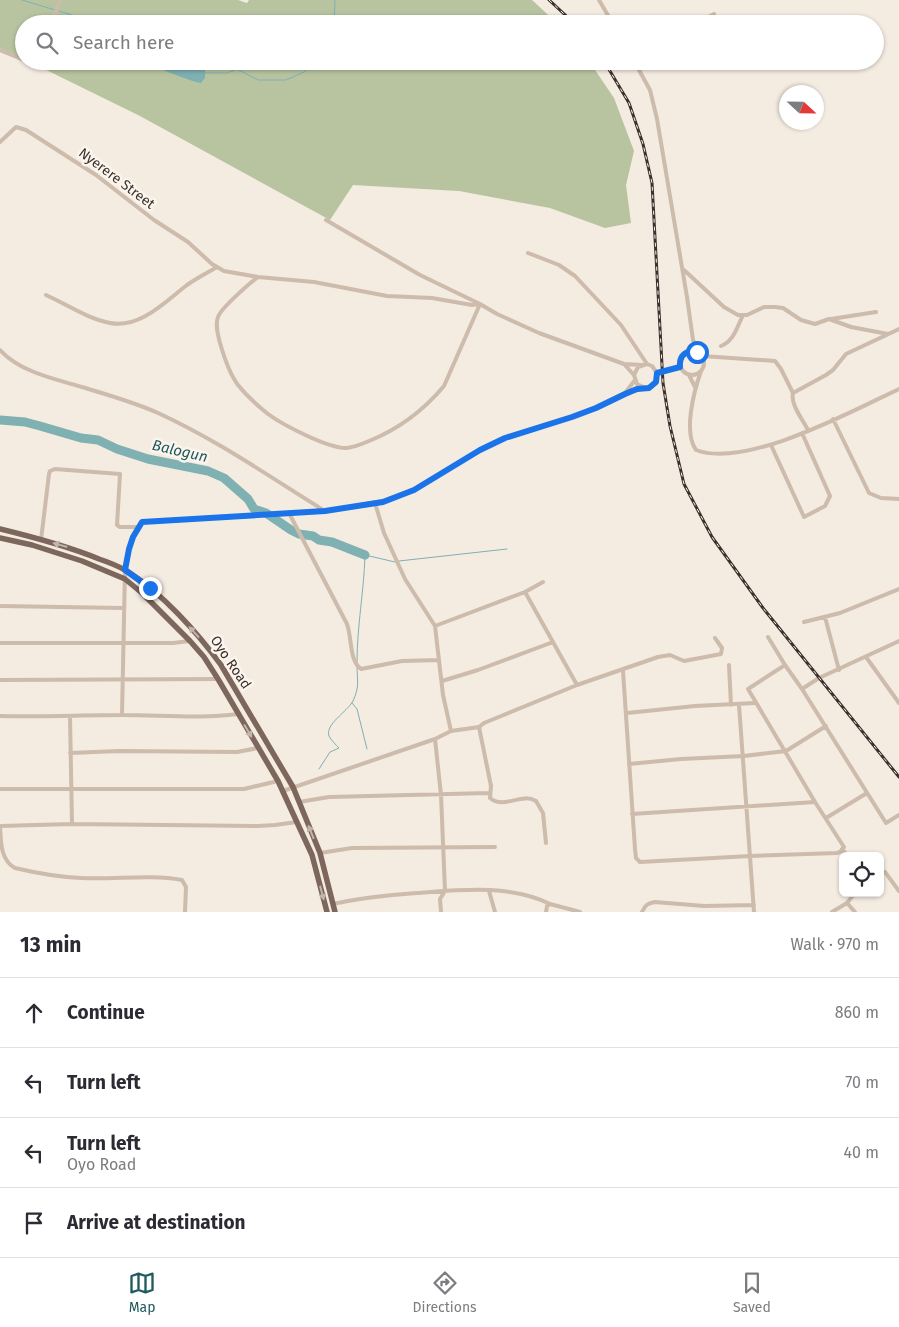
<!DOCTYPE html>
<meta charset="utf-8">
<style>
:root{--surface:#fff;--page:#f2f2f3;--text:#2b2b33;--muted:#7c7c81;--line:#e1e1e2;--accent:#1f5a5e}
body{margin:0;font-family:"Fira Sans",sans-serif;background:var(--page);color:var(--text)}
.controls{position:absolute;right:15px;bottom:15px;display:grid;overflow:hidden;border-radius:8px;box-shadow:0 1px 4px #0004}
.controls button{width:45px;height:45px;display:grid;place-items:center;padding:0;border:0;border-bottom:1px solid var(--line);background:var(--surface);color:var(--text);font:25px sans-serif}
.compass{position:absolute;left:779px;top:85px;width:45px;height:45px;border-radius:50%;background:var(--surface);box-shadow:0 1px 4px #0004;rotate:112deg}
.stop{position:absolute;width:15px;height:15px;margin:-11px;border:4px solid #1a73e8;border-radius:50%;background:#fff}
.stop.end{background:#1a73e8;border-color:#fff;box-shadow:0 1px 5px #0008}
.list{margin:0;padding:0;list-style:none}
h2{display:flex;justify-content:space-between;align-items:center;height:65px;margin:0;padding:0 20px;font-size:21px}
h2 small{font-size:16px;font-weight:400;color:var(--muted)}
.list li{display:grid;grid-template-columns:32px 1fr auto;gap:15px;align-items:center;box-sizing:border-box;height:70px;padding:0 20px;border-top:1px solid var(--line)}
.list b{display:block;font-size:19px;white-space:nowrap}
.list p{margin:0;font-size:16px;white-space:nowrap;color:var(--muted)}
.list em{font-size:16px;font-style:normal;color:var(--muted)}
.icon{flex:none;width:28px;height:28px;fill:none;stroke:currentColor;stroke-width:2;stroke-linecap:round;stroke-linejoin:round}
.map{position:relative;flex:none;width:899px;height:912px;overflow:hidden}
.search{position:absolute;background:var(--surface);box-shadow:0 1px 4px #0004;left:15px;right:15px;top:15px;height:55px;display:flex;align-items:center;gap:12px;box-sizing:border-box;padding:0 18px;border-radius:28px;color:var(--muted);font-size:19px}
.sheet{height:345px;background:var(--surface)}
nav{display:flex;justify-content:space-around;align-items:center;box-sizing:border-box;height:70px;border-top:1px solid var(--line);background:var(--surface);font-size:14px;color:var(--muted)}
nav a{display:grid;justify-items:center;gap:2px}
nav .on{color:var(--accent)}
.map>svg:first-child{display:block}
.green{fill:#b8c4a0}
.water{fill:#7fb0b2}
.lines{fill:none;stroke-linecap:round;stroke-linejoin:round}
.stream{stroke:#7fb0b2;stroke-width:1}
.river{stroke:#7fb0b2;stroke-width:9}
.street{stroke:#cdbbac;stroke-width:4}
.primary{stroke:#7d675c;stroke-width:5.5}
.rail-casing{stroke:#3b302b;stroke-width:3}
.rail{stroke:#fbf5ee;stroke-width:1;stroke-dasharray:4;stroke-linecap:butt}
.oneway{fill:#c2b5ac}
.route{stroke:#1a73e8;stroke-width:6}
.labels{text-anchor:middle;stroke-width:5;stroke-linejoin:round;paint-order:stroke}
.street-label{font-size:14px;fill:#3b302b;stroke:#fbf5ee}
.water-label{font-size:15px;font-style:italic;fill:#1f5a5e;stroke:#fbf5ee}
</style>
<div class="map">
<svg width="899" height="912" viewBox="0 0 899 912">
<rect width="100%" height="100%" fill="#f4ebe1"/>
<!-- green -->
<path class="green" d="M0,0h238l9,3 2,-3h283l26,24h-534v35l-24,-11z
M28,61h561l25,37 20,53 -8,34 5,38 -26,5 -55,-20 -91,-17 -106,-6 -23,35 -190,-104z"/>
<!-- water -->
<path class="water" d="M152,61h23l30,9v8l-4,5c-4,0 -44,-14 -47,-18 -1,-1 -2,-2 -2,-4z"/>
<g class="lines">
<!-- stream -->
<path class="stream" d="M22,0l33,10
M59,11l22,7 12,6
M334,24l1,-24
M205,73h22l10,-4 21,11h28l18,-8 10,-11
M399,561l108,-12
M357,662c0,-36 7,-71 8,-107l30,7
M352,703l5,6 10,40
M319,769l11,-17 9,-4c-3,-3 -8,-8 -10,-12 -4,-12 18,-24 24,-35 7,-15 4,-21 4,-35"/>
<!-- river -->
<path class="river" d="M0,420l25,2 15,4 41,12 17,2 19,9 31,10 60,12 16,7 24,21 6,10 12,4 25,17 8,4 14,2 6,4 13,2 33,13"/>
<!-- street -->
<path class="street" d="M599,0l14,24
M52,24l8,-24
M639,24l5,-2 3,2
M683,24h4
M696,24l18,-10
M0,50l24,10
M30,61h3
M634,61l16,29 7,29 30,178 6,43 7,14
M0,142l16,-15 10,3 70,45 58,45 34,22 24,22 12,7 34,6 56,5 73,14 45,2 40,7 8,-1 17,10 42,19 85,31 18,1
M528,253l31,12 16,11 46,49 26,39 5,2 5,7c1,9 -3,14 -12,15l-8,-4 -3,-9 4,-8 9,-3
M684,270l40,37 14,8h9l17,-8h11l8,1 18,12 14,4 14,-5 22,8 37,7
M258,277c-8,6 -37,31 -40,40 -3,8 0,18 2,26 4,14 9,30 18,42 8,10 20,21 30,29 15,11 61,35 79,34 8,-1 15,-4 22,-7 30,-12 54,-30 75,-55l36,-82 -60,-29 -94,-55
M46,295c20,9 42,24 64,28 30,6 56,-22 77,-38 10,-7 20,-12 30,-18
M831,319l45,-7
M721,346c13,-5 16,-19 22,-31
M0,350c20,22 55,29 82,37 26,8 52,15 76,26 59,27 112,64 167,98
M680 363a12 12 0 1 1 24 0a12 12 0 1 1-24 0Z
M702,356l73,5 6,8 12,24
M624,364l10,11
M701,371c-7,20 -18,61 -5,79 50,19 156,-39 203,-61
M657,373l23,-6
M689,375l6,12
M625,393l10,-13
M833,419l36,74 12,5 18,1
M808,430c-5,-10 -18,-26 -15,-37l33,-18 7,-5 13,-16 53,-25
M771,445l33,72 2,-1 19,-10 5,-10 -28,-63
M375,503l9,30 21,46 30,47 8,69 8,36
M289,513l58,111c5,13 2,37 14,45l41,-8 37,-1
M41,540l8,-66 1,-3 5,-2 65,5 -3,51 3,2h19
M525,592l52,93
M0,606l123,2
M825,617l14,53
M804,622l36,-9 59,-24
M435,626l90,-34 18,-10
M768,637l17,28 17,24 84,134 13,-8
M0,643h173l17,-2
M866,657l33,46
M729,665l2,40
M623,671l12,178 1,9 4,4 110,-6 87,-3 3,-1 4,-5 -2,-3 -27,-42 -67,-113 37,-24
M0,680l218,-1
M442,681l36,-11 75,-28
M802,689l17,-11 80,-37
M739,705l15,207
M627,713l68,-7 60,-3
M122,715l3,-145 4,-21 4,-12 9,-15 183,-11 58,-10 31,-11 66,-40 25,-12 67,-21 24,-9 29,-15 20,-5
M0,716c41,1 82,-1 123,-1 38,0 77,4 115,-1
M70,717l2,107
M479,727l12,59 -1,12c14,12 31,-6 46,3l7,12 3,30
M435,739l6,56 4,96 -5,8 1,13
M70,753l49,-2 118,1 21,-4
M629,764l52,-5 63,-3 42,-5 40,-25
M0,789h244l34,-8
M283,791l152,-52 16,-8 28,-4 5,-4 93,-38 81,-28 12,-2 14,6 37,-7 1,-6 -7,-10
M299,802l30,-5 160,-4
M632,814l183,-12
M826,818l41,-25
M0,826l72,-2 186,2 17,-1 22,-3
M0,826c1,15 0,34 15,42 21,5 44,9 66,10 33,2 68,-4 101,2l4,7 -1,25
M842,849l6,7
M320,853l32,-5 143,-1
M880,871l5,1 14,19
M489,891l6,21
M847,903l8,9
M333,904c27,-6 56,-9 84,-11 42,-3 93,-9 133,11
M546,912l1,-6 3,-2 30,8
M642,912c3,-7 6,-9 13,-10l49,4 50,-1
M832,912l15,-9 8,-10"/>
<!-- primary -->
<path class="primary" d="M0,529c33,8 67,17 99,30 9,3 19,7 28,12 35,22 70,61 94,94l72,122 27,66 15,59
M0,538l32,7 50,16 43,18 17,14 48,48 14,16 14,22 60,102 34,74 15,57"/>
<defs>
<path id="rail" d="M549,0l26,24
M604,61l25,42 14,41 9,39 11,200 7,43 14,58 28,53 51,71 136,169"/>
</defs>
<!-- rail casing -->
<use href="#rail" class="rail-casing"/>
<!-- rail -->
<use href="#rail" class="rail"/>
</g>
<!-- one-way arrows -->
<defs><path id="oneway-solid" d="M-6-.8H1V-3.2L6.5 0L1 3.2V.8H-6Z" transform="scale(1.25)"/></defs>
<g class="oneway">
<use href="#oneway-solid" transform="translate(60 545) rotate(-164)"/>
<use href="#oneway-solid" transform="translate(194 632) rotate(-132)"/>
<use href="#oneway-solid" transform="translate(248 731) rotate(59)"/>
<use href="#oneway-solid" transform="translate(311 832) rotate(-112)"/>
<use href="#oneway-solid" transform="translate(322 893) rotate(75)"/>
</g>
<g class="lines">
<!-- route -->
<path class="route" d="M150,588l-25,-18 4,-21 4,-12 9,-15 183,-11 58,-9 31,-12 66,-40 25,-12 67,-21 24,-9 29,-14 12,-5 12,-1 7,-6 1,-9 23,-6c-1,-11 6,-18 17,-15"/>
</g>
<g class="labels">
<!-- street labels -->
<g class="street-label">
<text transform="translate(117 178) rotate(37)" y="5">Nyerere Street</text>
<text transform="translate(231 662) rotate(56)" y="5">Oyo Road</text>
</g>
<!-- water labels -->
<g class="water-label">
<text transform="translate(180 451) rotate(13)" y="5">Balogun</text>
</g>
</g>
</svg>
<div class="controls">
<button><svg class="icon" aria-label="locate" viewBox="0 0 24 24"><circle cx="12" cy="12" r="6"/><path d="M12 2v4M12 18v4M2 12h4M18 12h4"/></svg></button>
</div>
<svg class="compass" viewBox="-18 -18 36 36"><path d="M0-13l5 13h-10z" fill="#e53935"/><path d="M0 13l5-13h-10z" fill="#7c7c81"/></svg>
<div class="stop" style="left:697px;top:352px"></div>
<div class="stop end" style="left:150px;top:588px"></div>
<div class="search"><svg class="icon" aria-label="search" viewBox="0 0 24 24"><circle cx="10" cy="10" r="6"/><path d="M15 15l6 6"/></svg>Search here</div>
</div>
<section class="sheet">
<h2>13 min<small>Walk · 970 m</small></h2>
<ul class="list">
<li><svg class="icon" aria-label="ahead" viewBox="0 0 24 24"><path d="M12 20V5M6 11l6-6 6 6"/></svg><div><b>Continue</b></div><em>860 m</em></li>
<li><svg class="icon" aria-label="left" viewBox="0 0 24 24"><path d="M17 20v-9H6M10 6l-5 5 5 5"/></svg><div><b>Turn left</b></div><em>70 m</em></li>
<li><svg class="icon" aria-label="left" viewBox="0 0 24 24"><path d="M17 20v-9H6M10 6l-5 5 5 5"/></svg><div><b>Turn left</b><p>Oyo Road</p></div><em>40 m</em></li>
<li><svg class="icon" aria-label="arrive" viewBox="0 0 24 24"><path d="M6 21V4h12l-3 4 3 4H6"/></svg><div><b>Arrive at destination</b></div></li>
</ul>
</section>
<nav>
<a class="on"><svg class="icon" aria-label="map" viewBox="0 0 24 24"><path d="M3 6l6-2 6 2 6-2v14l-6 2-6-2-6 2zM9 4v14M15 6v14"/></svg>Map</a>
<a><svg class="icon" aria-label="directions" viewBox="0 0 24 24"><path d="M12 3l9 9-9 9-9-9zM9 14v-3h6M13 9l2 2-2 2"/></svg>Directions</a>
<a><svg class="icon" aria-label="saved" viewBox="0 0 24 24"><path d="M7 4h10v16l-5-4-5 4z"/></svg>Saved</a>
</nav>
